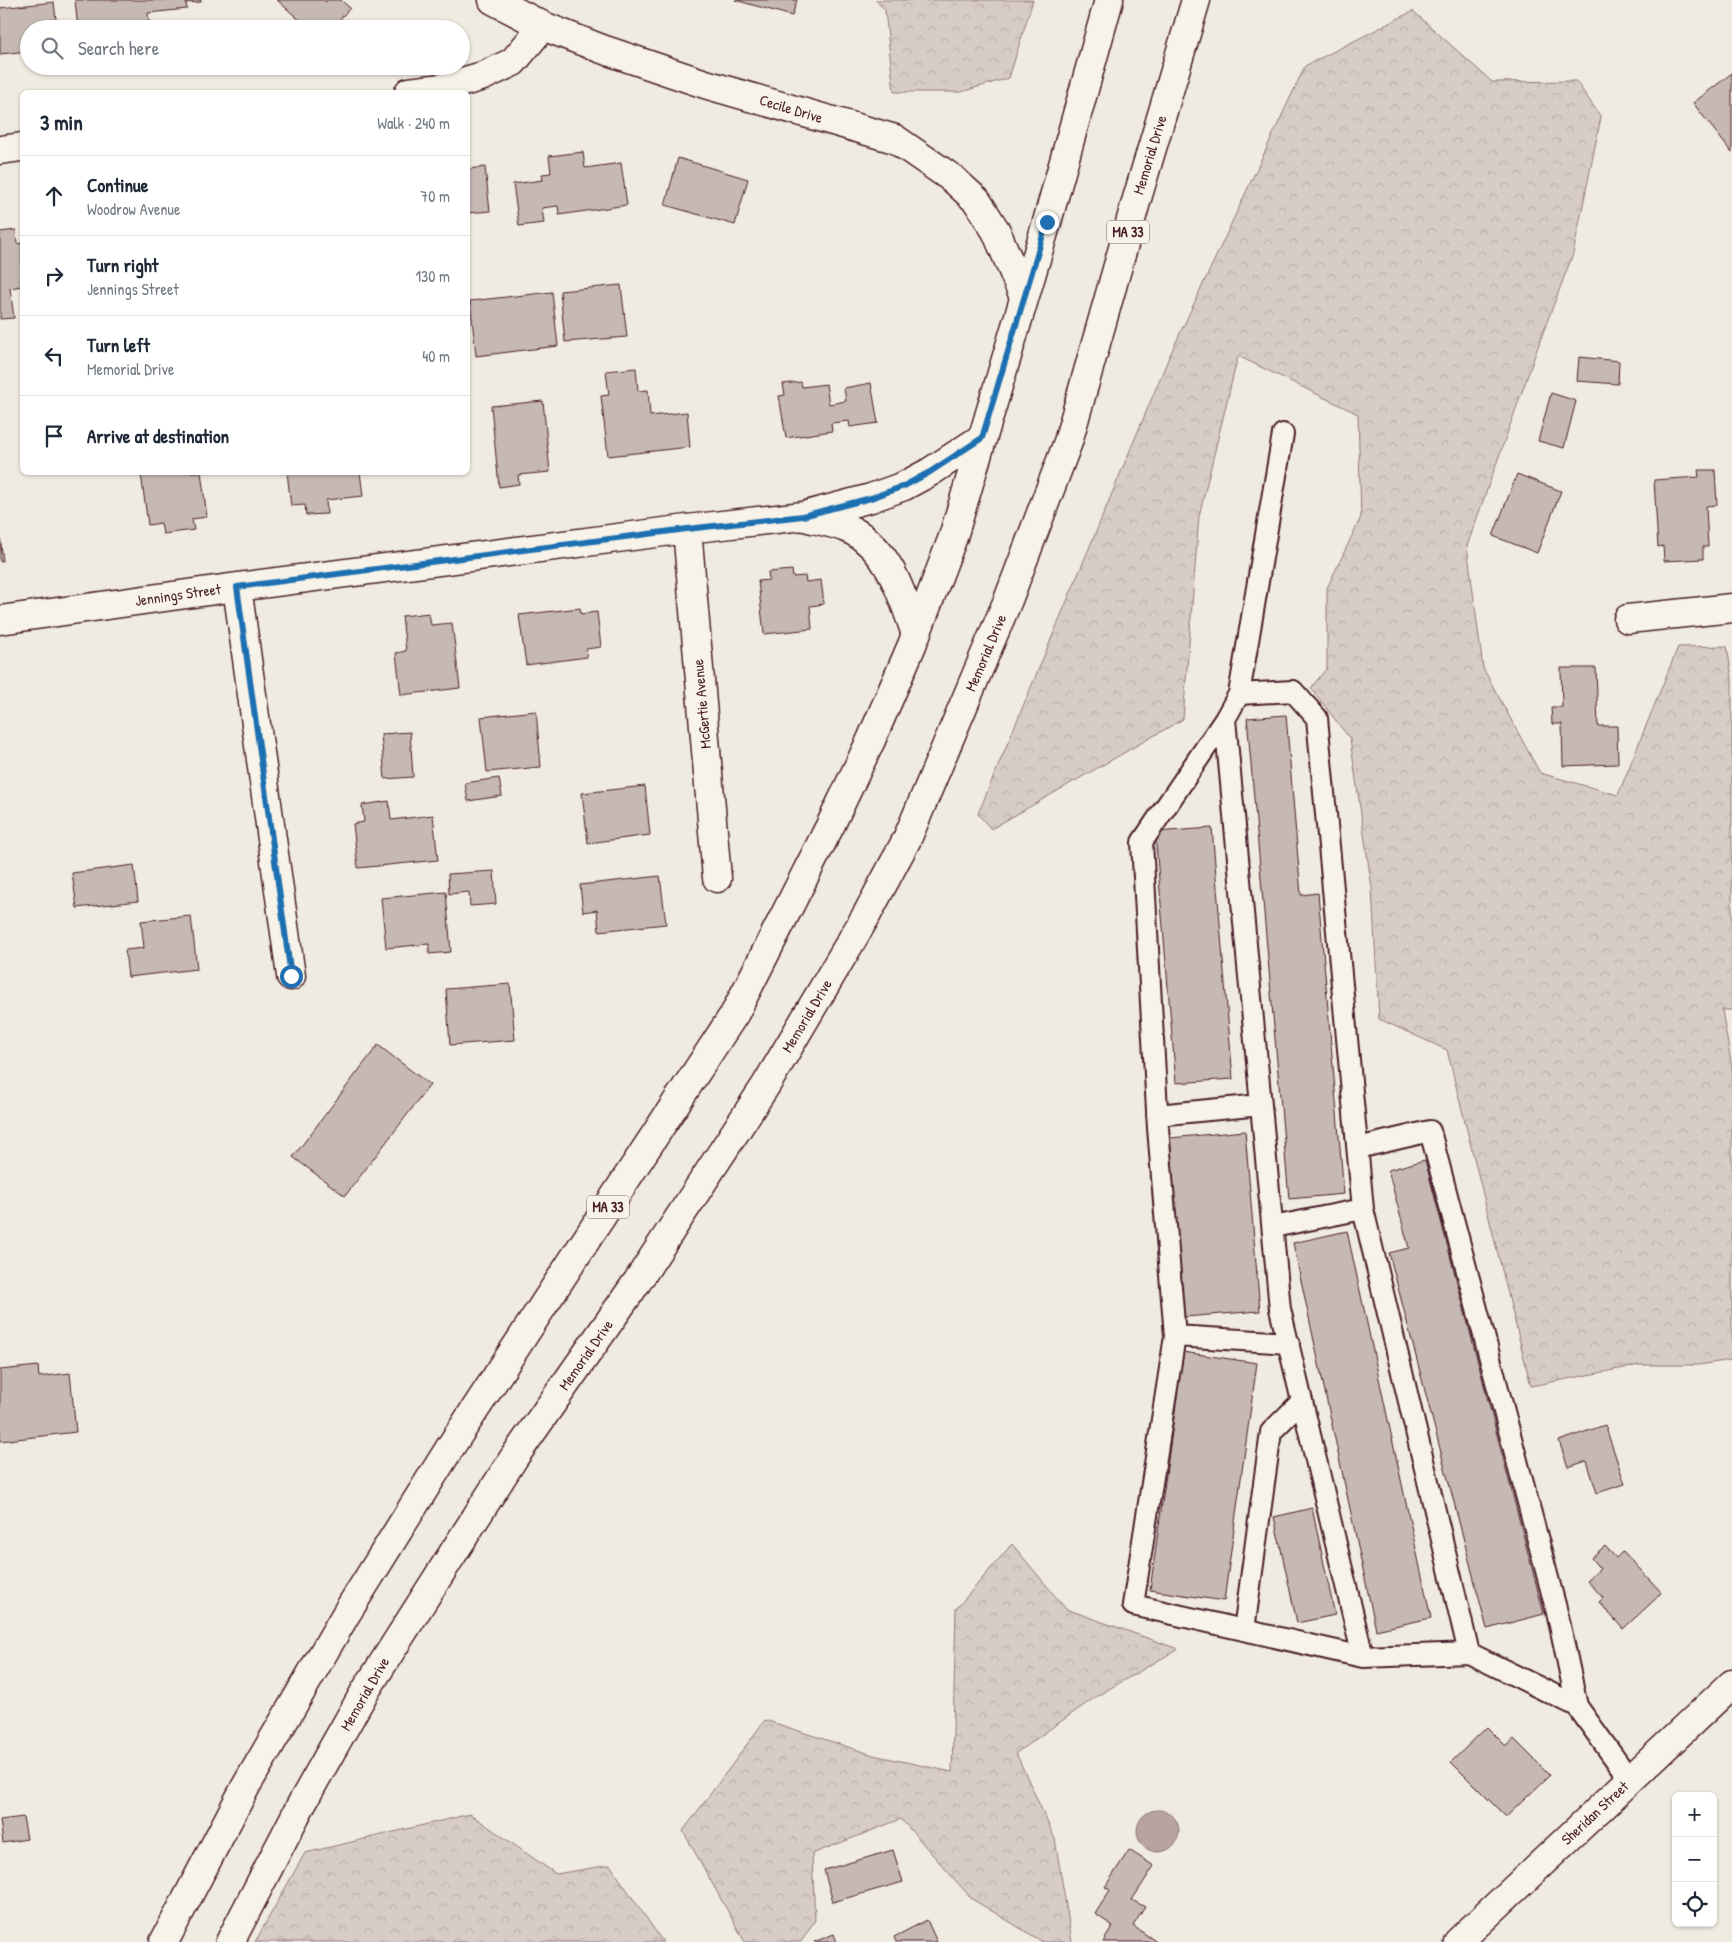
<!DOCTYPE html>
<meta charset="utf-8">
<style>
:root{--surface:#fff;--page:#f2f2f3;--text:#1f2937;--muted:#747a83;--line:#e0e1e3}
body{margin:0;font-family:"Patrick Hand",sans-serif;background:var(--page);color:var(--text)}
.controls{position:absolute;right:15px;bottom:15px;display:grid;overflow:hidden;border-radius:8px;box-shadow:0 1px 4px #0004}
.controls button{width:45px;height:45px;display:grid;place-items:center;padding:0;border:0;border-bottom:1px solid var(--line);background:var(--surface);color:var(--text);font:25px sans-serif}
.stop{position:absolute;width:15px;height:15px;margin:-11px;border:4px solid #1f6fb2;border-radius:50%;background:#fff}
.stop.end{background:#1f6fb2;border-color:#fff;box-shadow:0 1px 5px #0008}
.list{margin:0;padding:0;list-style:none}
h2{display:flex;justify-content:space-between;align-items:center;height:65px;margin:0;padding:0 20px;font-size:21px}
h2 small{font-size:16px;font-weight:400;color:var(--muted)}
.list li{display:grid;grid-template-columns:32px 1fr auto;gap:15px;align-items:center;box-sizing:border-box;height:80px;padding:0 20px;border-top:1px solid var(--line)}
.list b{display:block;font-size:19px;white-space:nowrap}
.list p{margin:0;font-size:16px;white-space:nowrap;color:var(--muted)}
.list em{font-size:16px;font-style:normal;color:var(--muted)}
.icon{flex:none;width:28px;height:28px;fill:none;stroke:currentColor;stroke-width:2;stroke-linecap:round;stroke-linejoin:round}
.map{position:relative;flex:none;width:1732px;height:1942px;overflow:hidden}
.search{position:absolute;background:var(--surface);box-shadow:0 1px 4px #0004;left:20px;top:20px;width:450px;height:55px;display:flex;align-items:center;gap:12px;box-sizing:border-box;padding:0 18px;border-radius:28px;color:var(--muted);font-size:19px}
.panel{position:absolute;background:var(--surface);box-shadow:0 1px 4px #0004;left:20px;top:90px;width:450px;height:385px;border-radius:8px}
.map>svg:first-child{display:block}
.forest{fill:url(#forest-crowns);stroke:#917678}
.water{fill:#b7a4a2;stroke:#8b6f72}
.building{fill:#c6b8b3;stroke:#4a1f2b}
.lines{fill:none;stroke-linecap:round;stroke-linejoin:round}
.lane-casing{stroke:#4a1f2b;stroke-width:24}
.street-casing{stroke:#4a1f2b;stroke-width:31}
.secondary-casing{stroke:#4a1f2b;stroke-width:31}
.primary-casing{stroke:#4a1f2b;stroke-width:31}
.lane{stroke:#f7f3e8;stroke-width:20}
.street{stroke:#f7f3e8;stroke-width:28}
.secondary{stroke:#f7f3e8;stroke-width:28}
.primary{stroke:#f7f3e8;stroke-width:28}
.route{stroke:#1f6fb2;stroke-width:6}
.labels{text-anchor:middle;stroke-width:4;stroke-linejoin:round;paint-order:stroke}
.shield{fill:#f7f3e8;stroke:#7e5f64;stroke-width:1}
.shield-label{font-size:14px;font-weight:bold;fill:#4a1f2b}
.street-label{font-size:15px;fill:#4a1f2b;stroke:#f7f3e8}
</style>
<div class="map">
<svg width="1732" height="1942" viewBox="0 0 1732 1942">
<defs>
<pattern id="forest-crowns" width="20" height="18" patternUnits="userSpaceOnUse" patternTransform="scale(1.25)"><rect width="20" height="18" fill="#d8cdc6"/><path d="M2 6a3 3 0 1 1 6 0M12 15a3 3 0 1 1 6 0" fill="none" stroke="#bbb0aa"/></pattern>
</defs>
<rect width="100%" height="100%" fill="#f0ebe0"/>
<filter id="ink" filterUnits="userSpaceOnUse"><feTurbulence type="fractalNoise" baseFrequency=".02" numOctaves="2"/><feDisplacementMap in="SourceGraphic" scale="10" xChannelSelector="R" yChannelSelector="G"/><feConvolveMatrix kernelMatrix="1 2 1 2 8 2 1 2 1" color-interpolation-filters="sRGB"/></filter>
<g filter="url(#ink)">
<!-- forest -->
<path class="forest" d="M875,0h158l-24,78 -48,14h-67l-9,-82z
M1413,11l79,71 84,-1 25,36 -28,137 -28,73 -78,219 16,122 57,105 78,22 60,-148 49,-1 5,32v332h-10l10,58v292l-34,5h-58l-109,21 -84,-336 -68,-31 -7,-131 -22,-149 -39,-51 16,-20v-80l34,-71 -3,-103 -120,-58 -39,160 -16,203 -192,110 -13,-15 191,-457 136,-291z
M1012,1544l54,65 112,40 -81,47 -81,57 39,86 17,103h-29l-71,-43 -71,-80 -89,35 3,66 -14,22h-56l-62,-111 82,-111 108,35 79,17 4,-163z
M470,1814l86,60 54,-9 53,77h-408l50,-89z"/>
<!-- water -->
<path class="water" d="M1137 1831a21 21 0 1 1 42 0a21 21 0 1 1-42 0Z"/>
<!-- building -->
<path class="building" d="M75,0h126v2l-15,1 1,6 -39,4 2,16h-35l-1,-3 -36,3z
M277,0h47l2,2 1,-2h14l9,8 -19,21h-31l4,-5z
M735,0h62l-5,16z
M54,2l3,27h-28v22l-29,3v-46z
M1732,73v80l-39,-50z
M583,152l2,16 36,-5 6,42 -68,10 -1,-9 -16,2 2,15 -25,3 -6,-42 30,-4 -1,-6 9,-1 -2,-17z
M678,158l70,21 -13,46 -70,-20z
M485,167l5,44 -22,2v-44z
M16,230l1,14 5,-1v43l-12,2 4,30 -14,1v-87z
M621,285l6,52 -62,5 -5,-51z
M552,292l6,54 -82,10 -6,-55z
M1579,357l40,4 -1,23 -41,-3z
M636,368l2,23 10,-1 2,26 37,-4 3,35 -82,9 -7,-60 8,-1 -3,-24z
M801,382l1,5 24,-3 3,20 17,-3 -2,-13 27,-5 7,40 -28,4 -1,-6 -18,2 1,8 -46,7 -7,-42 6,-1 -2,-11z
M1551,393l25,8 -12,47 -26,-7z
M543,401l7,71 -32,3 1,9 -20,3 -8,-81z
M1698,470h17l2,35 -11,1 2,41h-5v12l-39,2 -1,-15 -5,1 -4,-67 45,-3z
M150,472h51l6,45 -15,2 2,11 -31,4 -2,-11 -13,2 -7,-51z
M287,472h73l3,24 -37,4 1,14 -21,1 -1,-10 -14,1z
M1517,474l44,17 -24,62 -44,-17z
M0,535l3,26 -3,1z
M792,570l1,7 12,-1 1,6 15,-2 3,24 -14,2 2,23 -48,5 -6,-53 11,-1 -1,-8z
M580,608l1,6 16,-2 4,35 -15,2 1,8 -61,8 -7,-50z
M429,613l2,12 21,-2 8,65 -59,7 -5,-42 10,-2 -4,-35z
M1561,668h35l2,58h19l1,38 -55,2 -1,-42h-10l-1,-17h11z
M536,711l5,56 -54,5 -6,-55z
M1286,715l15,180 17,-2 26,301 -55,5 -42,-481z
M410,732l3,45 -28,2 -4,-45z
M499,778l3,18 -34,5 -3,-18z
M645,786l5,49 -62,8 -6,-50z
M389,801l2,19 42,-5 5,45 -80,8 -5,-44 11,-2 -2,-17z
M1212,828l21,251 -57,4 -21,-251z
M134,865l4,36 -61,7 -5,-35z
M494,871l2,33 -26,2 -1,-14 -20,2 -1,-20z
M660,876l6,48 -67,7 -2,-21 -14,2 -3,-27z
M446,892l5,60 -22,2v-10l-43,4 -5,-50z
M191,916l6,53 -69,8 -3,-27 19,-2 -3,-27z
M510,984l5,56 -65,5 -4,-56z
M378,1045l52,40 -85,111 -52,-39z
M1245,1131l15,180 -76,6 -14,-179z
M1425,1160l119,454 -57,15 -98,-376 20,-5 -21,-78z
M1347,1231l84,387 -55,12 -83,-387z
M1183,1352l74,11 -33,238 -74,-11z
M38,1366l1,11 31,-4 6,59 -76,9v-71z
M1605,1425l20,59 -28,9 -10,-32 -19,6 -9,-26z
M1312,1508l23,107 -38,8 -23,-106z
M1605,1546l11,12 7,-7 39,42 -39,36 -24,-27 4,-4 -16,-18 13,-11 -9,-11z
M1487,1727l19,19 8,-7 36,36 -44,42 -55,-55z
M23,1817l4,22 -24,4 -3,-23z
M893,1850l10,32 -70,20 -9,-32z
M1129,1850l25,16 -22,34 13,7 -12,19 24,16h-54l10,-16 -18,-12 15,-24 -5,-3z
M927,1920l10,22h-41l-2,-5z
M834,1934l3,8h-23z"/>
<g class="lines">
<defs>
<path id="lane" d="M1239,694l44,-260
M1225,719l-83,123 16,286 17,208 -42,269 230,52
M1157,1115l104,-10
M1358,1148l72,-17 128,485 19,90
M1273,1227l90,-18
M1175,1336l114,7
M1244,1630l27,-198 31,-31
M1469,1653l-106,-444 -46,-491 -24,-27 -54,3 -14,25 55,590 83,348 106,-4 108,53 53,74"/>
<path id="street" d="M493,0l50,26 59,23 103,35 190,55 58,40 24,22 19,30 28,66
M409,92l33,-4 41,-12 30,-14 30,-36
M0,150l22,-3
M804,517c16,4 34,6 49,14 38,21 49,65 63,103
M687,529l30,349
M237,587l54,389
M1628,619l104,-11
M0,620l237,-33 450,-58 116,-13 68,-18 33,-12 26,-14 52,-34"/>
<path id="secondary" d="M1458,1942l274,-258"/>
<path id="primary" d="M164,1942l82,-156 100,-172 105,-168 284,-433 96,-189 40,-84 41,-95 41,-108 94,-315 62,-222
M230,1942l72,-139 62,-110 151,-237 122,-174 129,-197 100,-169 41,-77 101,-239 60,-158 68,-240 60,-202"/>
</defs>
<!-- lane casing -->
<use href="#lane" class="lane-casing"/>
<!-- street casing -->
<use href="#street" class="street-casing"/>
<!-- secondary casing -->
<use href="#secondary" class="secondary-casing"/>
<!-- primary casing -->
<use href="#primary" class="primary-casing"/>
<!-- lane -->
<use href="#lane" class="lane"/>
<!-- street -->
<use href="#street" class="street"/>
<!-- secondary -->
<use href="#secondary" class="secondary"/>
<!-- primary -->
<use href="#primary" class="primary"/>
</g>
</g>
<g class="lines" filter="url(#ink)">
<!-- route -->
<path class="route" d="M291,976l-54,-389 450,-58 116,-13 68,-18 33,-12 26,-14 52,-34 65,-216"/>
</g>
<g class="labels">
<!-- shield labels -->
<g class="shield">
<rect x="1107" y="220.5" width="42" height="23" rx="4"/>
<rect x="587" y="1195.5" width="42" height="23" rx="4"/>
</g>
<g class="shield-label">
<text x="1128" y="237">MA 33</text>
<text x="608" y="1212">MA 33</text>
</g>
<!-- street labels -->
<g class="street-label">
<text transform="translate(791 109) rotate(17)" y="5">Cecile Drive</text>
<text transform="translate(1150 155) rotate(-73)" y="5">Memorial Drive</text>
<text transform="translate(178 595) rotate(-8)" y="5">Jennings Street</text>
<text transform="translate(986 653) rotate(-67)" y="5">Memorial Drive</text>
<text transform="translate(702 704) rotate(-95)" y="5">McGertie Avenue</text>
<text transform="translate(807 1016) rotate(-59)" y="5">Memorial Drive</text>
<text transform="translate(586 1355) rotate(-55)" y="5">Memorial Drive</text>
<text transform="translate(365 1694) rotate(-60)" y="5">Memorial Drive</text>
<text transform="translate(1595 1813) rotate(-43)" y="5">Sheridan Street</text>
</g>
</g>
</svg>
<div class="controls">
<button>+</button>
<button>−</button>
<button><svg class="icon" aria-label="locate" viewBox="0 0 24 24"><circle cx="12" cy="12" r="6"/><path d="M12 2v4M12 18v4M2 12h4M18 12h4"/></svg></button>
</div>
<div class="stop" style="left:291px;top:976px"></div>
<div class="stop end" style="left:1047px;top:222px"></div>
<div class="search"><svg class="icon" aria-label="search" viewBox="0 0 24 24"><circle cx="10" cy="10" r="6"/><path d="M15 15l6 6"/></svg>Search here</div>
<section class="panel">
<h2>3 min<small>Walk · 240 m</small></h2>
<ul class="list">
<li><svg class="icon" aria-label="ahead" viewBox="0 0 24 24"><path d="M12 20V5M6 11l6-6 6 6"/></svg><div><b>Continue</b><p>Woodrow Avenue</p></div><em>70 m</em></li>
<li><svg class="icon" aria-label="right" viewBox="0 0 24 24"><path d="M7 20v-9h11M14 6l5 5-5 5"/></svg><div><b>Turn right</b><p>Jennings Street</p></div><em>130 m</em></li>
<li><svg class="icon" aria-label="left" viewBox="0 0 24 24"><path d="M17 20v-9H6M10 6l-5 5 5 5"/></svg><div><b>Turn left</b><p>Memorial Drive</p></div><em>40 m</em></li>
<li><svg class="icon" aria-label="arrive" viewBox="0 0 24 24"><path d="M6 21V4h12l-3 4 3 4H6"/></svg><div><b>Arrive at destination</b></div></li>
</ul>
</section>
</div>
